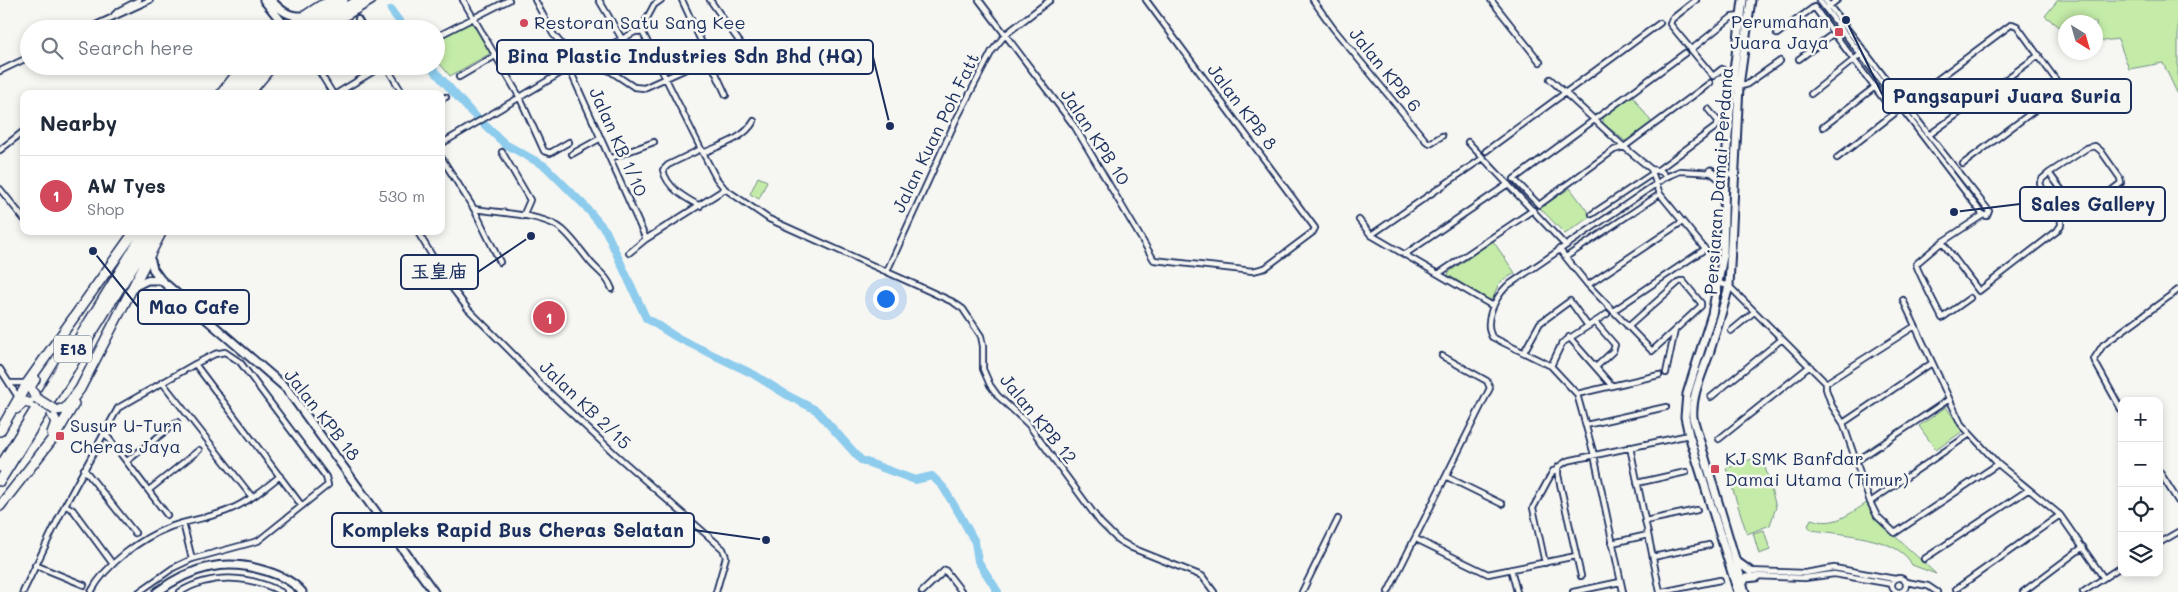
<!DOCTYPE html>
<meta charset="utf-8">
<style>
:root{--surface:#fff;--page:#f6f6f7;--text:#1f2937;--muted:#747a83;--line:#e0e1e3;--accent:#d1495b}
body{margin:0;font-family:Mali,"LXGW WenKai TC",sans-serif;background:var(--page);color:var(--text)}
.controls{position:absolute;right:15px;bottom:15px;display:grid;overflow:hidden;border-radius:10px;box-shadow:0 2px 8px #0003}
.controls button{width:45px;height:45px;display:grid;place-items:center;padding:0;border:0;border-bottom:1px solid var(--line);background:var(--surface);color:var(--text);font:25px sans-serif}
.compass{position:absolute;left:2058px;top:15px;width:45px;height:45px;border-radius:50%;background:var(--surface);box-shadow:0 2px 8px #0003;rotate:143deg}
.you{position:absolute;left:885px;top:298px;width:18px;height:18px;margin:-12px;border:4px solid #fff;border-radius:50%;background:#1a73e8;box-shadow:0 0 0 8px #1a73e833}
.badge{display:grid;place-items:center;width:32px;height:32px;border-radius:50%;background:var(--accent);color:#fff;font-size:16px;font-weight:700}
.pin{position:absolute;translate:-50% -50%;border:2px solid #fff;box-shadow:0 1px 5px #0006}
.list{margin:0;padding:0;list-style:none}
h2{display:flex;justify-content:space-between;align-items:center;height:65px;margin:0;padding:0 20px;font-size:21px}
h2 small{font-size:16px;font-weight:400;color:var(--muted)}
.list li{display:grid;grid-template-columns:32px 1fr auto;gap:15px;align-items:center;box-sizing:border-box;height:80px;padding:0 20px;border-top:1px solid var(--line)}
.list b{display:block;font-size:19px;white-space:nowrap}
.list p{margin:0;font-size:16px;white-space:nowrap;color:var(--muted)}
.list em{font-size:16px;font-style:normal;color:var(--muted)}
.icon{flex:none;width:28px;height:28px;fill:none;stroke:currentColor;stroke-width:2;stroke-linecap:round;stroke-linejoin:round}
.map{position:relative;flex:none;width:2178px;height:592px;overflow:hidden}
.search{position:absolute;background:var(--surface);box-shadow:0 2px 8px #0003;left:20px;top:20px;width:425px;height:55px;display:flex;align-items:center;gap:12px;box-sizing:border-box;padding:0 18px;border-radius:28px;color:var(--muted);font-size:19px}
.panel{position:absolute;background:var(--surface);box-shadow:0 2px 8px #0003;left:20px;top:90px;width:425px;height:145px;border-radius:10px}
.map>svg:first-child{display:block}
.green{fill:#c4eca8;stroke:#708e83}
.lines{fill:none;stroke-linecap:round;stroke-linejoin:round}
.river{stroke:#8dcced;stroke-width:8}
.street-casing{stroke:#1b2f5e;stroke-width:8}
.secondary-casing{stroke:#1b2f5e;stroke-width:11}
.highway-casing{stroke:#1b2f5e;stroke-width:12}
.street{stroke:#f6f6f2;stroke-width:4.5}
.secondary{stroke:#f6f6f2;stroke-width:7}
.highway{stroke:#f6f6f2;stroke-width:9}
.highway-bridge-casing{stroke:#1b2f5e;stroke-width:12;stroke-linecap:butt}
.highway-bridge{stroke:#f6f6f2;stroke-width:9}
.poi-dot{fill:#d1495b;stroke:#f6f6f2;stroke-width:2}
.labels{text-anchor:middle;stroke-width:5;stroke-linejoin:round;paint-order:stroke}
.shield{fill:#f6f6f2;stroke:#5d6b8a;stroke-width:1}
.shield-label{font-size:16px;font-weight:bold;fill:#1b2f5e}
.poi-label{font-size:18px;fill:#1b2f5e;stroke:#f6f6f2;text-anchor:start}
.street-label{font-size:18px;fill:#1b2f5e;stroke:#f6f6f2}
.leader{fill:none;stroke:#1b2f5e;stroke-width:2}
.callout-dot{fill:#1b2f5e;stroke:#f6f6f2;stroke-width:2}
.callout{fill:#f6f6f2;stroke:#1b2f5e;stroke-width:2}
.callout-label{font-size:19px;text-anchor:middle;font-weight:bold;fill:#1b2f5e}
</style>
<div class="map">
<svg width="2178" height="592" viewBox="0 0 2178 592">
<rect width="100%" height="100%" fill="#f6f6f2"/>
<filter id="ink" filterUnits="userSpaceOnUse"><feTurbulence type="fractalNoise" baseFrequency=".02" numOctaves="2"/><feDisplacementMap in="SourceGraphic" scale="10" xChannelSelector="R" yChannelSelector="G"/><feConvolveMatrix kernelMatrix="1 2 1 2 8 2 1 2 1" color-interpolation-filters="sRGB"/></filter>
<g filter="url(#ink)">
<!-- green -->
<path class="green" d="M2058,0h120v95l-15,-32 -34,6 -11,-30 -22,3v-20h-30l-1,9 -20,-15z
M472,22l19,31 -41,23 -14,-17v-19z
M1632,95l20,28 -23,18h-4l-22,-18v-5z
M758,177l9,4 -8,18 -9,-5z
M1570,188l21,28 -26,18 -25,-26z
M1493,241l22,32 -16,10 -6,15 -4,2 -41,-25 1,-3z
M1946,407l17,24 -27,19 -17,-24z
M1755,458l10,9 11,40 -6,18 -23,9 -21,-66z
M1867,503l6,13 63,58 -24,-9c-12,-28 -73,-31 -100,-35l-4,-4 3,-7c24,8 36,-4 56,-16z
M1764,530l6,20 -11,4 -6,-21z"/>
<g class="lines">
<!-- river -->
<path class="river" d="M391,10l14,19
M430,66l41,46 34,32 40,22 39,39 22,26 40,87 30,19 77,37 34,21 29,15 45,50 54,20 17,-4 11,11 17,28 15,27 3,19 20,31"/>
<defs>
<path id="street" d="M463,0l56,96 25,55 6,2 19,-11
M535,0l18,34 17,20 40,17 24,16 10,1 97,-44 -31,-44
M599,0l23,39
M682,0l44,95
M979,0l96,127 79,133 99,11 12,-3 48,-36 2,-4 -169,-228
M1313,0l20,28 93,113 4,2 12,-7
M1491,0l49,62
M1696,0l-24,19 -2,5 43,52 9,-7
M1819,0l164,215
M1825,0l104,135 60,76 -2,5 -4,-1 -41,27 -26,22c0,4 23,48 26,54l28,-20
M1828,7l9,-7
M114,15l4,-4 21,-11
M358,19l6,10
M87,29l63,-29
M640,31l14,-26 7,-5
M1777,34l37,-27 80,106
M436,37l73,-37
M1692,49l40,-32 10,-1
M1685,53l-171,126 25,26 75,-55 10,-3 86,-64
M570,54l-2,7 1,7 77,171
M1799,59l35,-26
M587,60l6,-6 44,-23 6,2 60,120 13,25 9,11 44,30 147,66 37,17 10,7 18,27 2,10v23l7,16 8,11 30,28 72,98 18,18 14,8 70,28 12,16
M316,66l17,28
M386,66l17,28
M0,71l29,-14
M459,77l36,-21
M1550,79l74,68 27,22 11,3 4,5
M1739,86l7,-1 34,-24
M336,94l46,-28
M1811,94l50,-40
M1914,97l98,-73 5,2 57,79
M441,99l5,-2
M1823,127l52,-40
M1929,135l110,-80
M1468,142l97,103
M441,144l128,-76
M0,150l24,-19
M1486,151l174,-128
M502,152l28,48 -7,16
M703,153c18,-8 41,-14 51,-32
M572,154l29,-16
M441,157l33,52 26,53
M611,158l43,-16
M1837,158l58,-45
M1963,164l100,-75
M1658,170l59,-44 1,-5 -10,-12
M0,189l24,30
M700,206c-15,-8 -33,-18 -37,-36l5,-5 33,-16
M474,209c24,4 71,5 89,21 11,10 19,22 28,33 8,9 16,13 21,26
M1592,214l60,-40
M1359,220l12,15 122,71
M417,231l35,57 16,21 47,47 23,26 77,72 108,95 3,8 -10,35
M1371,235l112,-77
M1942,242l37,49 78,-60 4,-6c1,-17 -16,-27 -21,-42l2,-4 7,-6 38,-25 8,-2 6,5 19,27 1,5 -37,29 -5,1 -30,-40
M1559,249l29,36 64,66 49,-45v-3l-18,-22h-3l-52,46
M629,253l17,-14 79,-50
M1404,255l104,-71
M1566,257l94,-63
M887,271l69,-151 36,-69 14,-17 44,-34
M1438,274l95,-64
M1718,283l11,3 97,97
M1588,285l94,-63
M1903,300l58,124 37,40 62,51 43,62
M1613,311l92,-62 -45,-55 -9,-25
M1595,322l20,23 -2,6 -17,16
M1731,331l23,-19
M1569,337l43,49
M1524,352l16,-29 30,-22 18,25
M195,364l107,142
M1551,366l11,-23 45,-29
M0,369l18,28
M1666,373l9,-43
M162,382l90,115
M10,383h16
M1826,383v6l6,17 11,17 27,79 7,14 18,17 103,-69
M1826,383l89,-57
M1577,394l82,-19
M1711,397l71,-58
M2122,411l-26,-47 -2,-5 9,-14 75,-55
M1843,423l89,-60
M1586,425l80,-18
M104,432l63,83
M1719,439l91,-73
M1630,447l30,145
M127,461l50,-39
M1855,462l93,-62
M84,469l51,64
M2159,471l19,30
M1447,477l55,27
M1637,483l49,-11
M149,490l50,-40
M1870,502l100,-68
M65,505l8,5 39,53
M1645,521l52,-11
M183,523l9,36
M1416,539l72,35 88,-18
M1612,543l36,-8
M2159,543l19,-11
M1653,557l56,-12
M1924,559l104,-69
M1545,563l-12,-55 20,-37 4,-1
M35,565l49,20
M1511,569l6,23
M1748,571l57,2 29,-5 61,11
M1581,576l-23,-101v-8l9,-6 122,-26
M1755,576l50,2 29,-4 58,10
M1892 585a7 7 0 1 1 14 0a7 7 0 1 1-14 0Z
M1906,582l22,4 9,6
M1956,589l104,-74
M23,592l42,-87 53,-97 77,-44 20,-10 10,-2 15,10 86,115 2,8 -70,56 -66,18 -19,9 -34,24
M91,592c15,-28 50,-54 79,-65 19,-7 40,-9 59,-17 19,-8 35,-21 51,-34
M180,592c31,-19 69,-17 101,0
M922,592l23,-22 17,22
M1302,592l36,-73
M1388,592l102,-204 -3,-7 -45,-25
M1573,592l47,-10
M1623,592l-29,-137 -17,-61 -26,-28 -59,-29c-9,-16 3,-39 15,-51l159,-109 14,-6 53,3
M1662,592l58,-12
M2023,592l60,-45
M2083,592l39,-26"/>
<path id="secondary" d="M264,0l17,21 -2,8
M271,0c10,11 18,17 33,16
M1711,171l14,11
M151,261l2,8 8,11 125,108 148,204
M137,285l10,-5h14
M1736,561l14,10
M1742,584l4,-6 10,-1
M157,592c34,-25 68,-34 109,-21 13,4 27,10 36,21
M1738,592l-49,-157 -4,-18 2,-23 25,-80 11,-58 2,-83 7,-87 11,-86
M1745,592l-52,-174c-2,-22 9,-44 16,-64 7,-23 14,-45 20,-68l10,-200 12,-86"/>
<path id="highway" d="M285,29l35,-23 15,-6
M298,29l45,-29
M311,29l48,-29
M322,29l49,-29
M221,94l22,-28
M232,94l21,-28
M241,94l23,-28
M249,94l23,-28
M35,379l-5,8 6,11
M16,409l8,-7 9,2
M55,410l10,-1 15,-20 82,-158
M52,414l4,8 -4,11
M0,431l28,-49 107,-151
M0,467l145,-236
M0,481l155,-250
M0,506l57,-73 17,-29"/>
</defs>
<!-- street casing -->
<use href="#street" class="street-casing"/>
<!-- secondary casing -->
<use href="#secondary" class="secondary-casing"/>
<!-- highway casing -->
<use href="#highway" class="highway-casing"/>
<!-- street -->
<use href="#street" class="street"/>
<!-- secondary -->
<use href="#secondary" class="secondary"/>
<!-- highway -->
<use href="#highway" class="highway"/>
<defs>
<path id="highway-bridge" d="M36,398l19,12"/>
</defs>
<!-- highway-bridge casing -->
<use href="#highway-bridge" class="highway-bridge-casing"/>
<!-- highway-bridge -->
<use href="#highway-bridge" class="highway-bridge"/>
</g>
</g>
<!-- markers -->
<g class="poi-dot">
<circle cx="524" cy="23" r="5"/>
<rect x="1834" y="27" width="10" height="10" rx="2.5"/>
<rect x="55" y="431" width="10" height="10" rx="2.5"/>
<rect x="1710" y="464" width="10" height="10" rx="2.5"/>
</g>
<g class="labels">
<!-- shield labels -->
<rect class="shield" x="54" y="335.5" width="38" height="27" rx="4"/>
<g class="shield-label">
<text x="73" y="355">E18</text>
</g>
<!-- poi labels -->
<g class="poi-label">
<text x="1829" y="28" text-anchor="end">Perumahan<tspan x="1829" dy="21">Juara Jaya</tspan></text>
<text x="534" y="29">Restoran Satu Sang Kee</text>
<text x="70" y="432">Susur U-Turn<tspan x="70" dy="21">Cheras Jaya</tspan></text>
<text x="1725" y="465">KJ SMK Banfdar<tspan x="1725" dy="21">Damai Utama (Timur)</tspan></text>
</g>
<!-- street labels -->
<g class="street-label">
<text transform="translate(1385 70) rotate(51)" y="6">Jalan KPB 6</text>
<text transform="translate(1242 107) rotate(53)" y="6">Jalan KPB 8</text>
<text transform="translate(936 133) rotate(-64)" y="6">Jalan Kuan Poh Fatt</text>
<text transform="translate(1095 137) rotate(57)" y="6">Jalan KPB 10</text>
<text transform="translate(618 142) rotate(66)" y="6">Jalan KB 1/10</text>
<text transform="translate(1719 181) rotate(-86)" y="6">Persiaran Damai Perdana</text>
<text transform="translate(585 405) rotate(44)" y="6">Jalan KB 2/15</text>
<text transform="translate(322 415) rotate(52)" y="6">Jalan KPB 18</text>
<text transform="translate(1038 419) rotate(51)" y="6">Jalan KPB 12</text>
</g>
</g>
<!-- callouts -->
<path class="leader" d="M890 126L873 57M1846 20L1883 96M1954 212L2020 204M531 236L478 272M93 251L138 307M766 540L694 530"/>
<g class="callout-dot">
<circle cx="890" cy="126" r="5"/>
<circle cx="1846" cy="20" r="5"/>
<circle cx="1954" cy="212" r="5"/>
<circle cx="531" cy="236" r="5"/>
<circle cx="93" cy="251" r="5"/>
<circle cx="766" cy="540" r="5"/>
</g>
<g class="callout">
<rect x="497" y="40" width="376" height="34" rx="5"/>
<rect x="1883" y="79" width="248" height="34" rx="5"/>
<rect x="2020" y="187" width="145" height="34" rx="5"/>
<rect x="401" y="255" width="77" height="34" rx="5"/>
<rect x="138" y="290" width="111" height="34" rx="5"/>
<rect x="332" y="513" width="362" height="34" rx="5"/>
</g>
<g class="callout-label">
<text x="685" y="63">Bina Plastic Industries Sdn Bhd (HQ)</text>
<text x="2007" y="103">Pangsapuri Juara Suria</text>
<text x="2093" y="211">Sales Gallery</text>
<text x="439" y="278">玉皇庙</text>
<text x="194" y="314">Mao Cafe</text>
<text x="513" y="537">Kompleks Rapid Bus Cheras Selatan</text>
</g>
</svg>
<div class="controls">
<button>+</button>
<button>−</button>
<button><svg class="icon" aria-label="locate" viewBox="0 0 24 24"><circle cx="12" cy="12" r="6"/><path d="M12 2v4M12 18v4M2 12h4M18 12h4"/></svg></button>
<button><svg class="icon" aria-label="layers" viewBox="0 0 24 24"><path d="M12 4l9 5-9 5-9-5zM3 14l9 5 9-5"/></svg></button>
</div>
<svg class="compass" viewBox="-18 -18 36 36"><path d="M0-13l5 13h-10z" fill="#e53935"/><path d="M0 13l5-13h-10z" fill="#747a83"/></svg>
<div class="you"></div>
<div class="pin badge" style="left:549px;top:317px">1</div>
<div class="search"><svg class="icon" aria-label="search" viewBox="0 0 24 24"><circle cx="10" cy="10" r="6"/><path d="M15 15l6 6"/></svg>Search here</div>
<section class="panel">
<h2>Nearby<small></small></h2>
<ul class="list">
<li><span class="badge">1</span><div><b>AW Tyes</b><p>Shop</p></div><em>530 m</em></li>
</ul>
</section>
</div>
